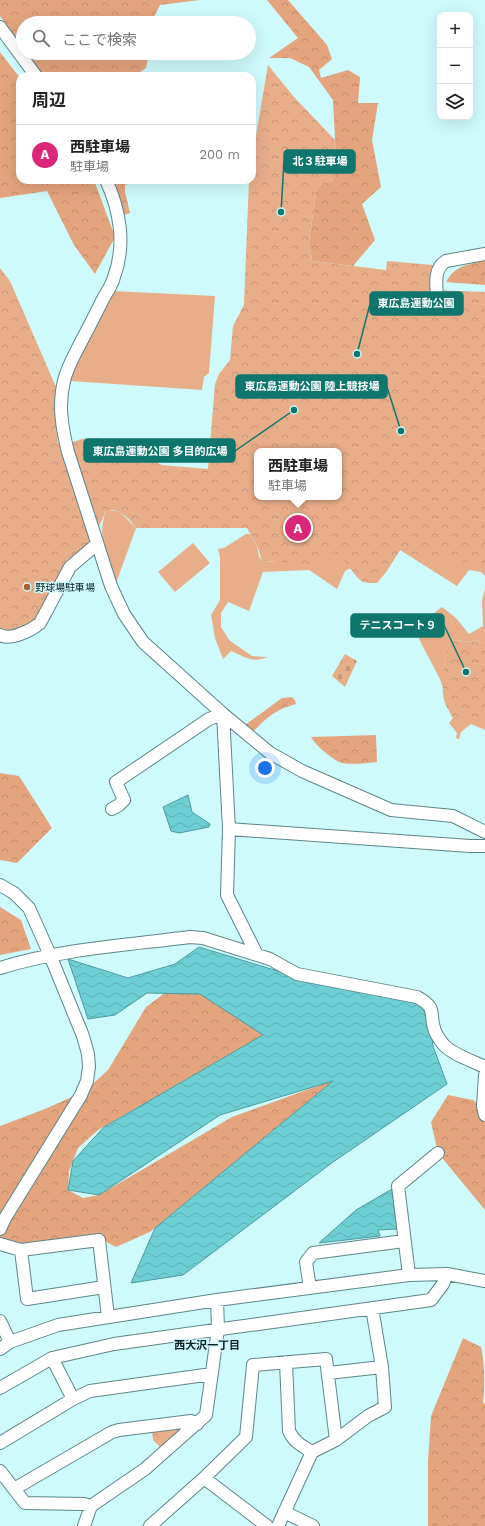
<!DOCTYPE html>
<html lang="ja">
<meta charset="utf-8">
<style>
:root{--surface:#fff;--page:#f2f2f2;--text:#222;--muted:#767676;--line:#e0e0e0;--accent:#db2777}
body{margin:0;font-family:"Work Sans","Noto Sans JP",sans-serif;background:var(--page);color:var(--text)}
.controls{position:absolute;right:12px;top:12px;display:grid;overflow:hidden;border-radius:8px;box-shadow:0 4px 16px #0002}
.controls button{width:36px;height:36px;display:grid;place-items:center;padding:0;border:0;border-bottom:1px solid var(--line);background:var(--surface);color:var(--text);font:20px sans-serif}
.you{position:absolute;left:265px;top:768px;width:14px;height:14px;margin:-10px;border:3px solid #fff;border-radius:50%;background:#1a73e8;box-shadow:0 0 0 6px #1a73e833}
.badge{display:grid;place-items:center;width:26px;height:26px;border-radius:50%;background:var(--accent);color:#fff;font-size:13px;font-weight:700}
.pin{position:absolute;translate:-50% -50%;border:2px solid #fff;box-shadow:0 1px 4px #0006}
.popup{position:absolute;left:254px;top:448px;width:88px;height:52px;box-sizing:border-box;display:grid;place-content:center;border-radius:8px;background:var(--surface);filter:drop-shadow(0 1px 3px #0005);font-size:13px;white-space:nowrap;color:var(--muted)}
.popup b{font-size:15px;color:var(--text)}
.popup::after{content:'';position:absolute;left:50%;top:100%;margin-left:-8px;border:8px solid transparent;border-top-color:var(--surface)}
.list{margin:0;padding:0;list-style:none}
h2{display:flex;justify-content:space-between;align-items:center;height:52px;margin:0;padding:0 16px;font-size:17px}
h2 small{font-size:13px;font-weight:400;color:var(--muted)}
.list li{display:grid;grid-template-columns:26px 1fr auto;gap:12px;align-items:center;box-sizing:border-box;height:60px;padding:0 16px;border-top:1px solid var(--line)}
.list b{display:block;font-size:15px;white-space:nowrap}
.list p{margin:0;font-size:13px;white-space:nowrap;color:var(--muted)}
.list em{font-size:13px;font-style:normal;color:var(--muted)}
.icon{flex:none;width:22px;height:22px;fill:none;stroke:currentColor;stroke-width:2;stroke-linecap:round;stroke-linejoin:round}
.map{position:relative;flex:none;width:485px;height:1526px;overflow:hidden}
.search{position:absolute;background:var(--surface);box-shadow:0 4px 16px #0002;left:16px;top:16px;width:240px;height:44px;display:flex;align-items:center;gap:10px;box-sizing:border-box;padding:0 14px;border-radius:22px;color:var(--muted);font-size:15px}
.panel{position:absolute;background:var(--surface);box-shadow:0 4px 16px #0002;left:16px;top:72px;width:240px;height:112px;border-radius:12px}
.map>svg:first-child{display:block}
.green{fill:#e8ae8a}
.forest{fill:url(#forest-crowns)}
.cemetery{fill:url(#cemetery-stones)}
.park{fill:url(#park-crowns);fill-rule:evenodd}
.water{fill:url(#water-waves);stroke:#509a9d}
.lines{fill:none;stroke-linecap:round;stroke-linejoin:round}
.minor-casing{stroke:#5d8587;stroke-width:14}
.minor{stroke:#fff;stroke-width:12}
.poi-dot{fill:#a56132;stroke:#cefafb;stroke-width:1.5}
.labels{text-anchor:middle;stroke-width:3;stroke-linejoin:round;paint-order:stroke}
.poi-label{font-size:10px;fill:#0e1f1f;stroke:#cefafb;text-anchor:start}
.neighbourhood-label{font-size:11px;font-weight:bold;fill:#0e1f1f;stroke:#cefafb}
.leader{fill:none;stroke:#0f766e;stroke-width:1.5}
.callout-dot{fill:#0f766e;stroke:#cefafb;stroke-width:1.5}
.callout{fill:#0f766e;stroke:#0f766e;stroke-width:1.5}
.callout-label{font-size:11px;text-anchor:middle;font-weight:bold;fill:#fff}
</style>
<div class="map">
<svg width="485" height="1526" viewBox="0 0 485 1526">
<defs>
<pattern id="forest-crowns" width="20" height="18" patternUnits="userSpaceOnUse"><rect width="20" height="18" fill="#e4a47d"/><path d="M2 6a3 3 0 1 1 6 0M12 15a3 3 0 1 1 6 0" fill="none" stroke="#c28d6c"/></pattern>
<pattern id="cemetery-stones" width="16" height="16" patternUnits="userSpaceOnUse"><rect width="16" height="16" fill="#e8ae8a"/><path d="M2 7V4a2 2 0 0 1 4 0v3zM10 15v-3a2 2 0 0 1 4 0v3z" fill="#c69577"/></pattern>
<pattern id="park-crowns" width="20" height="18" patternUnits="userSpaceOnUse"><rect width="20" height="18" fill="#e8ae8a"/><path d="M2 6a3 3 0 1 1 6 0M12 15a3 3 0 1 1 6 0" fill="none" stroke="#c69577"/></pattern>
<pattern id="water-waves" width="16" height="10" patternUnits="userSpaceOnUse"><rect width="16" height="10" fill="#6dcfd3"/><path d="M0 5q4-4 8 0t8 0" fill="none" stroke="#5db1b5"/></pattern>
</defs>
<rect width="100%" height="100%" fill="#cefafb"/>
<!-- green -->
<path class="green" d="M113,291l102,5 -6,77 -5,4 -2,13 -132,-9 14,-32z
M109,510l11,2 16,16 -21,58c-7,-24 -19,-50 -9,-75z
M246,534h4l7,12 2,11 4,4 12,1 60,-16 61,-4 89,19v15l-4,-4 -12,-2 -12,16 -57,-36 -14,22 -9,11 -14,-1 -12,-14 -6,3 -8,18 -28,-19 -46,2 -14,39 -21,-9 -7,11v14l8,13 23,16 15,1c-13,7 -24,-1 -36,-6l-8,8 -8,-21 -4,-23 9,-15v-43l-2,-8 6,-1z
M193,543l17,20 -35,29 -17,-20z
M485,589v54l-31,-3 -5,4 -4,16 -2,28 -3,-9 -21,-40 7,-20 16,-12 14,11 13,16 14,-8 -1,-26z
M444,698l41,4v28l-14,-6 -10,8 -2,7 -3,-1 1,-5 -8,-10 4,-5z"/>
<!-- forest -->
<path class="forest" d="M0,0h200l-40,5 -5,10 -1,8h-131v24l-23,-31z
M267,0h21l39,45 5,14 -13,11 2,8 27,-8 12,7 -2,26h20l-6,37 9,47 -19,17 13,36 -22,26 -41,-5 -3,-20 8,-54 16,-7 3,-21 -3,-59 -24,-33 -19,-9h-21l29,-20z
M0,52l20,26v102h74l21,57 -20,37 -21,-29 -27,-54 -47,7z
M27,53h122l-3,15 -12,8h-55l-3,-1 -1,1h-31z
M113,180h26l-14,5v7l5,21 -6,2z
M485,260v25l-39,-3c9,-17 22,-17 39,-22z
M291,697l4,3 1,4c-20,5 -30,14 -44,29l-7,-8 37,-27z
M376,735l1,27c-11,1 -24,3 -35,1 -9,-3 -26,-17 -31,-26z
M0,773l19,3 33,52 -35,35 -17,-3z
M0,907l21,13 10,29 -31,6z
M166,992l34,2 26,12 37,29 -165,95 -20,18 -9,23 -1,19 15,8 16,-3 133,-78 102,-37 -184,152 -34,15 -25,-13 -30,5 -61,6v-119l45,-17 40,-18 23,-21 38,-63z
M448,1095l25,5 12,10v100l-47,-57 -7,-31z
M463,1338l18,9c4,18 4,38 2,57l2,-1v123h-57v-65l3,-45z"/>
<!-- cemetery -->
<path class="cemetery" d="M345,654l12,7 -12,26 -13,-11z"/>
<!-- park -->
<path class="park" d="M268,65l26,32 41,43 1,19 -3,21 -16,7 -8,54 3,20 74,9 1,-9 46,4 -1,25 53,2v272l-42,-4 -27,-5 -16,-5 -14,22 -9,11c-4,0 -9,0 -13,-1 -9,-3 -18,-23 -29,-30l-23,12 -49,-3c-4,-5 -3,-10 -6,-15 -3,-6 -7,-12 -10,-18h-111c-6,-9 -18,-22 -30,-17l-13,29 -5,6 -21,14 -27,54 -5,7 -21,11 -14,-2v-362l10,13 46,106 -1,31 3,24 2,4 22,-7 16,-1 21,7 43,20 46,4 7,-85 4,-10 11,-14 3,-34 11,-21 5,-125h3v-21zM257,451h82v46h-82z
M454,640l31,3v73l-19,4 -4,-4 -9,2c-4,-7 -9,-15 -10,-23 -1,-16 1,-36 6,-51z
M180,1426l2,5 -20,18 -9,-9 -1,-11z"/>
<!-- water -->
<path class="water" d="M188,795l4,17 18,12 -1,3 -30,6 -8,-2 -8,-24z
M199,947l118,36 110,20 6,43 14,38 -114,78 -150,113 -52,8 24,-55 178,-147 -113,34 -121,80 -31,-5 5,-29 31,-34 159,-92 -63,-41 -53,-1 -32,22 -27,4 -20,-60 60,19 47,-14z
M392,1189l5,40 -19,1 2,6 -61,7 37,-33z"/>
<g class="lines">
<defs>
<path id="minor" d="M0,27l36,49
M106,180c14,30 20,65 8,97 -2,8 -7,15 -11,22 -7,14 -14,28 -22,43 -6,12 -14,25 -17,39 -6,24 -2,47 4,71l43,134 13,28 19,28 80,72 47,39 32,18 89,39 62,6 32,16
M437,296c-1,-12 -3,-28 9,-35l39,-7
M0,635c10,6 32,-5 40,-12l30,-56 27,-23
M112,809l7,-4 5,-5 -8,-18 93,-63 14,-5 6,115 -2,66 30,60
M229,829l241,17h15
M0,885l14,8 15,15 21,47 33,81 5,18 1,13 -2,14 -6,14 -76,123 -5,11
M0,968c61,-19 127,-23 190,-31l13,1 67,21 27,15 120,23c22,12 11,17 18,34 1,4 6,10 8,13 8,10 30,17 42,23
M485,1075l-2,31 2,9
M0,1244l21,6 78,-10 9,77
M21,1250l6,49 77,-12
M409,1275l-11,-89 40,-33
M310,1288l-4,-26 7,-9 91,-12
M0,1321l10,21
M0,1349l10,-7 48,-17 159,-25 192,-25 38,-1 38,7
M52,1358l21,41
M286,1362l3,69c5,11 13,15 23,21
M328,1373l54,-6
M0,1388l52,-30 62,-14 317,-44 12,-16 4,-10
M0,1443l73,-44 17,-8 122,-17
M0,1471l25,32 59,1 7,2
M204,1478l63,48
M14,1489l98,-57 7,-2 72,-9 6,3
M284,1512l29,14
M84,1526l7,-20 54,-37 61,-54 12,-86 -1,-29
M150,1526l54,-48 42,-41 7,-72 73,-6 10,81
M278,1526l34,-74 24,-12 32,-24 17,-9 -3,-40 -10,-59"/>
</defs>
<!-- minor casing -->
<use href="#minor" class="minor-casing"/>
<!-- minor -->
<use href="#minor" class="minor"/>
</g>
<!-- markers -->
<circle class="poi-dot" cx="27" cy="587" r="4"/>
<g class="labels">
<!-- poi labels -->
<g class="poi-label">
<text x="35" y="591">野球場駐車場</text>
</g>
<!-- neighbourhood labels -->
<g class="neighbourhood-label">
<text x="207" y="1349">西大沢一丁目</text>
</g>
</g>
<!-- callouts -->
<path class="leader" d="M281 212L284 161M357 354L370 304M401 431L387 387M294 410L235 451M466 672L444 625"/>
<g class="callout-dot">
<circle cx="281" cy="212" r="4"/>
<circle cx="357" cy="354" r="4"/>
<circle cx="401" cy="431" r="4"/>
<circle cx="294" cy="410" r="4"/>
<circle cx="466" cy="672" r="4"/>
</g>
<g class="callout">
<rect x="284" y="150" width="71" height="23" rx="4"/>
<rect x="370" y="292" width="93" height="23" rx="4"/>
<rect x="236" y="375" width="151" height="23" rx="4"/>
<rect x="84" y="439" width="151" height="23" rx="4"/>
<rect x="351" y="614" width="93" height="23" rx="4"/>
</g>
<g class="callout-label">
<text x="320" y="165">北３駐車場</text>
<text x="416" y="307">東広島運動公園</text>
<text x="312" y="390">東広島運動公園 陸上競技場</text>
<text x="160" y="455">東広島運動公園 多目的広場</text>
<text x="398" y="629">テニスコート９</text>
</g>
</svg>
<div class="controls">
<button>+</button>
<button>−</button>
<button><svg class="icon" aria-label="layers" viewBox="0 0 24 24"><path d="M12 4l9 5-9 5-9-5zM3 14l9 5 9-5"/></svg></button>
</div>
<div class="you"></div>
<div class="pin badge" style="left:298px;top:528px">A</div>
<div class="popup"><b>西駐車場</b>駐車場</div>
<div class="search"><svg class="icon" aria-label="search" viewBox="0 0 24 24"><circle cx="10" cy="10" r="6"/><path d="M15 15l6 6"/></svg>ここで検索</div>
<section class="panel">
<h2>周辺<small></small></h2>
<ul class="list">
<li><span class="badge">A</span><div><b>西駐車場</b><p>駐車場</p></div><em>200 m</em></li>
</ul>
</section>
</div>
